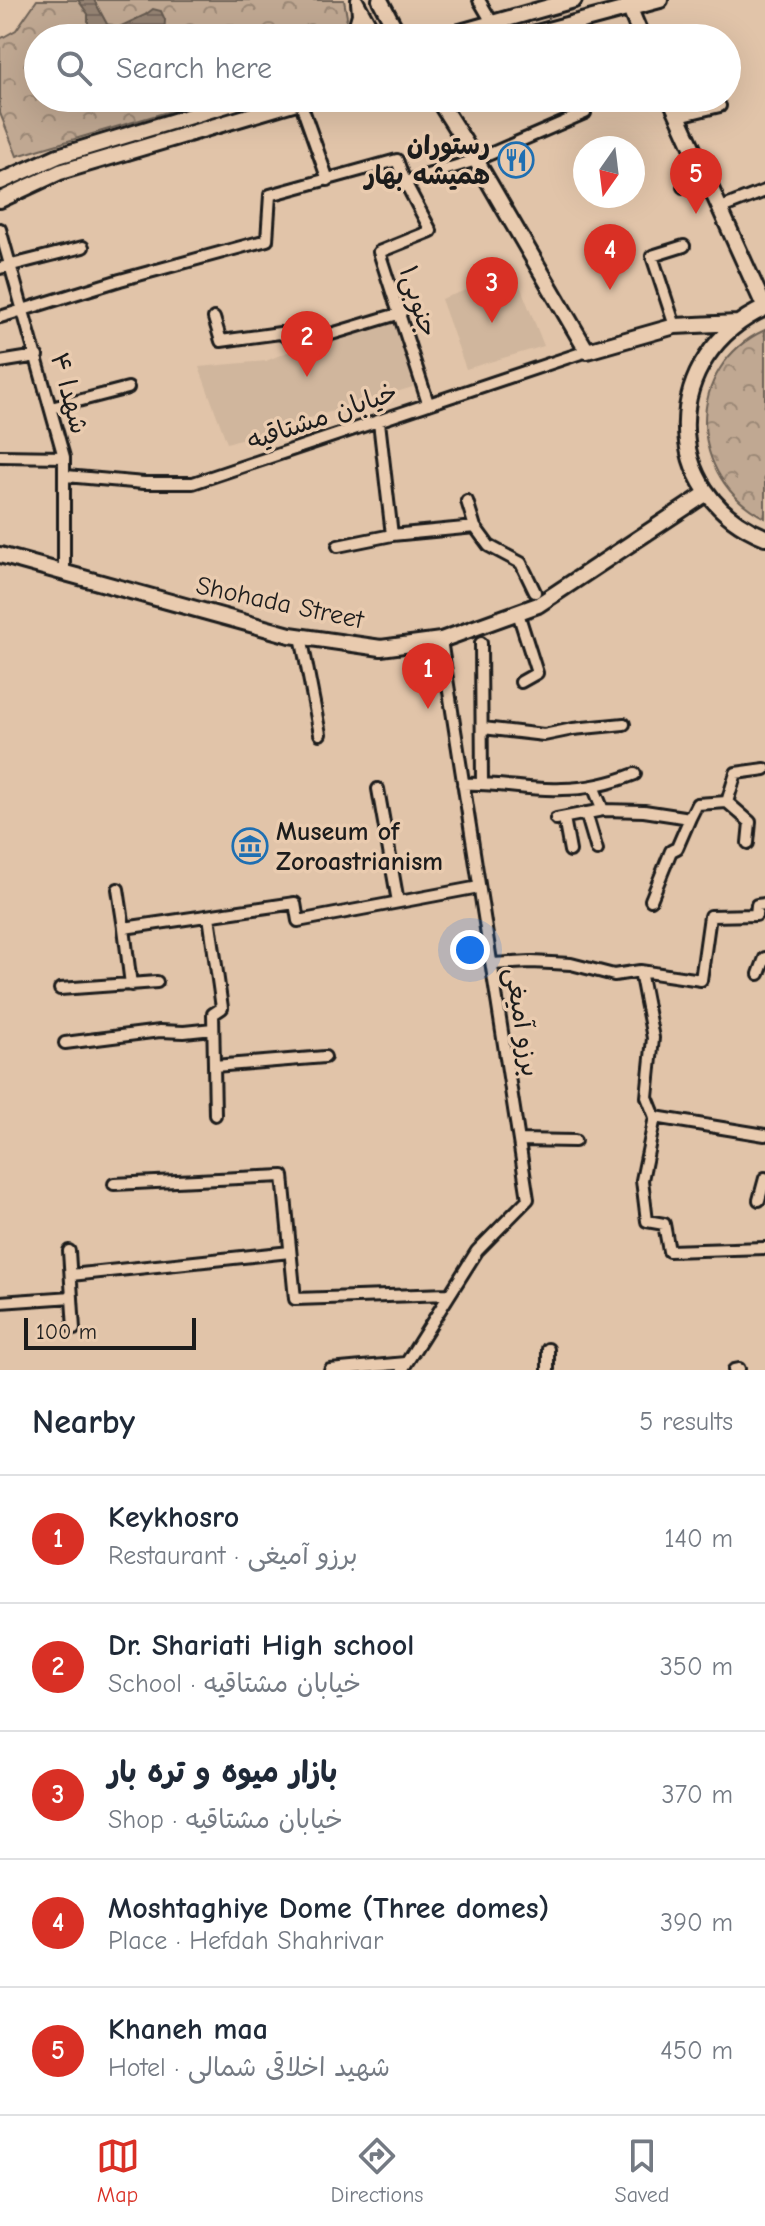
<!DOCTYPE html>
<meta charset="utf-8">
<style>
:root{--surface:#fff;--page:#f6f6f7;--text:#1f2937;--muted:#747a83;--line:#e0e1e3;--accent:#d93025}
body{margin:0;font-family:"Comic Neue","Playpen Sans Arabic",sans-serif;background:var(--page);color:var(--text)}
.compass{position:absolute;left:573px;top:136px;width:72px;height:72px;border-radius:50%;background:var(--surface);box-shadow:0 8px 32px #0002;rotate:194deg}
.scale{position:absolute;left:24px;bottom:20px;width:172px;box-sizing:border-box;padding-left:8px;border:4px solid #1c1c1c;border-top:0;font-size:22px;line-height:28px;white-space:nowrap;color:#1c1c1c;-webkit-text-stroke:6px #e9cbaf;paint-order:stroke}
.you{position:absolute;left:470px;top:950px;width:28px;height:28px;margin:-20px;border:6px solid #fff;border-radius:50%;background:#1a73e8;box-shadow:0 0 0 12px #1a73e833}
.badge{display:grid;place-items:center;width:52px;height:52px;border-radius:50%;background:var(--accent);color:#fff;font-size:26px;font-weight:700}
.pin{position:absolute;translate:-50% -66px;filter:drop-shadow(0 2px 4px #0008)}
.pin::after{content:'';position:absolute;top:42px;width:28px;height:24px;background:inherit;clip-path:polygon(0 0,100% 0,50% 100%)}
.list{margin:0;padding:0;list-style:none}
h2{display:flex;justify-content:space-between;align-items:center;height:104px;margin:0;padding:0 32px;font-size:34px}
h2 small{font-size:26px;font-weight:400;color:var(--muted)}
.list li{display:grid;grid-template-columns:52px 1fr auto;gap:24px;align-items:center;box-sizing:border-box;height:128px;padding:0 32px;border-top:2px solid var(--line)}
.list b{display:block;font-size:30px;white-space:nowrap}
.list p{margin:0;font-size:26px;white-space:nowrap;color:var(--muted)}
.list em{font-size:26px;font-style:normal;color:var(--muted)}
.icon{flex:none;width:44px;height:44px;fill:none;stroke:currentColor;stroke-width:2;stroke-linecap:round;stroke-linejoin:round}
.map{position:relative;flex:none;width:765px;height:1370px;overflow:hidden}
.search{position:absolute;background:var(--surface);box-shadow:0 8px 32px #0002;left:24px;right:24px;top:24px;height:88px;display:flex;align-items:center;gap:20px;box-sizing:border-box;padding:0 28px;border-radius:44px;color:var(--muted);font-size:30px}
.sheet{height:744px;background:var(--surface)}
nav{display:flex;justify-content:space-around;align-items:center;box-sizing:border-box;height:112px;border-top:2px solid var(--line);background:var(--surface);font-size:22px;color:var(--muted)}
nav a{display:grid;justify-items:center;gap:4px}
nav .on{color:var(--accent)}
.map>svg:first-child{display:block}
.built{fill:#d0b69d}
.forest{fill:url(#forest-crowns);stroke:#6e6257;stroke-width:2}
.water{fill:url(#water-rules);stroke:#655a50;stroke-width:2}
.lines{fill:none;stroke-linecap:round;stroke-linejoin:round}
.minor-casing{stroke:#1c1c1c;stroke-width:16}
.secondary-casing{stroke:#1c1c1c;stroke-width:20}
.minor{stroke:#e9cbaf;stroke-width:10}
.secondary{stroke:#e9cbaf;stroke-width:14}
.labels{text-anchor:middle;stroke-width:7;stroke-linejoin:round;paint-order:stroke}
.poi-label{font-size:26px;font-weight:bold;fill:#1c1c1c;stroke:#e9cbaf;text-anchor:end}
.street-label{font-size:26px;fill:#1c1c1c;stroke:#e9cbaf}
</style>
<div class="map">
<svg width="765" height="1370" viewBox="0 0 765 1370">
<defs>
<pattern id="forest-crowns" width="20" height="18" patternUnits="userSpaceOnUse" patternTransform="scale(2)"><rect width="20" height="18" fill="#c0a892"/><path d="M2 6a3 3 0 1 1 6 0M12 15a3 3 0 1 1 6 0" fill="none" stroke="#9b8876"/></pattern>
<pattern id="water-rules" width="6" height="5" patternUnits="userSpaceOnUse" patternTransform="scale(2)"><rect width="6" height="5" fill="#958373"/><path d="M0 2.5h6" fill="none" stroke="#796a5e"/></pattern>
</defs>
<rect width="100%" height="100%" fill="#e1c4a9"/>
<filter id="ink" filterUnits="userSpaceOnUse"><feTurbulence type="fractalNoise" baseFrequency=".0125" numOctaves="2"/><feDisplacementMap in="SourceGraphic" scale="16" xChannelSelector="R" yChannelSelector="G"/><feConvolveMatrix kernelMatrix="1 2 1 2 8 2 1 2 1" color-interpolation-filters="sRGB"/></filter>
<g filter="url(#ink)">
<!-- built -->
<path class="built" d="M515,273l29,73 -78,23 -25,-70z
M398,317l15,70 -186,56 -28,-76 67,-6 33,-14z"/>
<!-- forest -->
<path class="forest" d="M37,0h307l3,17 -5,21h-304v60h177l-198,58 -17,-43v-74l16,-9z
M765,330v188c-78,-39 -82,-151 0,-188z"/>
<!-- water -->
<path class="water" d="M78,0h16l13,24 8,5 30,-14 8,-6 8,2 4,9 -1,15 -4,3 -65,-2 -7,-5v-17z"/>
<g class="lines">
<defs>
<path id="minor" d="M357,0l21,38
M479,0l14,24
M351,38l7,-24 -1,-12
M300,101l28,79
M679,116l41,-10
M683,187l24,-9
M721,208l44,-17
M0,229l64,228v116
M0,268l83,-21
M0,317l120,-37 147,-40 3,-45 127,-35 8,22
M214,318l7,23 59,-8 18,11 103,-31
M675,326l-23,-70 32,-10
M0,362l37,-6
M428,403l-49,-151 52,-21 -26,-49 71,-22 109,-47 -5,-15
M51,408l77,-20
M379,422l13,113
M0,456l64,1
M66,476l78,7h49l394,-132
M467,501l8,26 14,19 32,17 14,29
M338,546l54,-11 83,-8
M518,613l19,60 -16,9
M301,636l19,98
M481,643l1,140
M483,728l61,7 29,-6 51,-5
M463,784c34,-2 66,7 99,5 26,0 50,-6 73,-15
M593,786l10,24
M378,789l20,113
M727,802l23,20 -2,21
M586,813l11,37
M564,818l6,33
M556,819l47,-9 41,1 46,7 7,-14 30,-2 9,-29 29,-4
M118,889l6,39
M651,900l20,-49 6,-3 13,-30
M209,916l13,92 -9,6 2,101
M492,964l39,-2 40,2 43,11 26,-4 61,9 9,-64 46,-1 1,-10 8,-1
M640,971l13,67 -6,59 8,20
M759,974l6,-16
M131,985l-7,-57 171,-25 3,18 181,-34
M60,989l97,-7
M65,1043l95,-12 24,1 29,-3
M214,1066l111,-9
M655,1117l-13,63 5,41 17,3 5,27 96,-3
M655,1117l110,18
M519,1140l56,1
M114,1184l169,-8 12,123 154,-5
M759,1200l6,-22
M69,1251l5,78
M71,1275l219,-23
M0,1302l72,-5
M330,1370l76,-7
M402,1370l75,-119 51,-52 -87,-559
M548,1370v-21
M734,1370l5,-1"/>
<path id="secondary" d="M380,0l20,38
M627,2l15,36
M439,38l135,-38
M518,38l142,-38
M437,98l39,62 111,191 88,-25 62,-3
M670,98l95,210
M0,182l58,-26 192,-58
M0,200l60,-28 250,-74
M765,308c-103,46 -108,186 0,229
M0,555l290,80 91,13 60,-8 97,-35 169,-112"/>
</defs>
<!-- minor casing -->
<use href="#minor" class="minor-casing"/>
<!-- secondary casing -->
<use href="#secondary" class="secondary-casing"/>
<!-- minor -->
<use href="#minor" class="minor"/>
<!-- secondary -->
<use href="#secondary" class="secondary"/>
</g>
</g>
<!-- icons -->
<defs>
<symbol id="restaurant-ring" viewBox="-11 -11 22 22"><circle r="9.5" fill="#e9cbaf" stroke="#1f6fb2" stroke-width="1.5"/><path d="M-5-6h1v4h1v-4h1v4h1v-4h1v5L-1.5 .5V6h-2V.5L-5-1ZM5-6V6H3V1.5H1.5Q1.5-4 5-6Z" fill="#1f6fb2"/></symbol>
<symbol id="museum-ring" viewBox="-11 -11 22 22"><circle r="9.5" fill="#e9cbaf" stroke="#1f6fb2" stroke-width="1.5"/><path d="M0-6L6-3V-2H-6V-3ZM-5-1h2V3h-2ZM-1-1h2V3h-2ZM3-1h2V3H3ZM-6 4H6V6H-6Z" fill="#1f6fb2"/></symbol>
</defs>
<g fill-rule="evenodd">
<use href="#restaurant-ring" x="496" y="140" width="40" height="40"/>
<use href="#museum-ring" x="230" y="826" width="40" height="40"/>
</g>
<g class="labels">
<!-- poi labels -->
<g class="poi-label">
<text x="490" y="154">رستوران<tspan x="490" dy="30">همیشه بهار</tspan></text>
<text x="276" y="840" text-anchor="start">Museum of<tspan x="276" dy="30">Zoroastrianism</tspan></text>
</g>
<!-- street labels -->
<g class="street-label">
<text transform="translate(419 301) rotate(72)" y="9">جنوبی۱</text>
<text transform="translate(70 393) rotate(75)" y="9">شهدا ۴</text>
<text transform="translate(322 416) rotate(-19)" y="9">خیابان مشتاقیه</text>
<text transform="translate(280 602) rotate(12)" y="9">Shohada Street</text>
<text transform="translate(523 1022) rotate(81)" y="9">برزو آمیغی</text>
</g>
</g>
</svg>
<svg class="compass" viewBox="-18 -18 36 36"><path d="M0-13l5 13h-10z" fill="#e53935"/><path d="M0 13l5-13h-10z" fill="#747a83"/></svg>
<div class="scale">100 m</div>
<div class="you"></div>
<div class="pin badge" style="left:428px;top:709px">1</div>
<div class="pin badge" style="left:307px;top:377px">2</div>
<div class="pin badge" style="left:492px;top:323px">3</div>
<div class="pin badge" style="left:610px;top:290px">4</div>
<div class="pin badge" style="left:696px;top:214px">5</div>
<div class="search"><svg class="icon" aria-label="search" viewBox="0 0 24 24"><circle cx="10" cy="10" r="6"/><path d="M15 15l6 6"/></svg>Search here</div>
</div>
<section class="sheet">
<h2>Nearby<small>5 results</small></h2>
<ul class="list">
<li><span class="badge">1</span><div><b>Keykhosro</b><p>Restaurant · برزو آمیغی</p></div><em>140 m</em></li>
<li><span class="badge">2</span><div><b>Dr. Shariati High school</b><p>School · خیابان مشتاقیه</p></div><em>350 m</em></li>
<li><span class="badge">3</span><div><b>بازار میوه و تره بار</b><p>Shop · خیابان مشتاقیه</p></div><em>370 m</em></li>
<li><span class="badge">4</span><div><b>Moshtaghiye Dome (Three domes)</b><p>Place · Hefdah Shahrivar</p></div><em>390 m</em></li>
<li><span class="badge">5</span><div><b>Khaneh maa</b><p>Hotel · شهید اخلاقی شمالی</p></div><em>450 m</em></li>
</ul>
</section>
<nav>
<a class="on"><svg class="icon" aria-label="map" viewBox="0 0 24 24"><path d="M3 6l6-2 6 2 6-2v14l-6 2-6-2-6 2zM9 4v14M15 6v14"/></svg>Map</a>
<a><svg class="icon" aria-label="directions" viewBox="0 0 24 24"><path d="M12 3l9 9-9 9-9-9zM9 14v-3h6M13 9l2 2-2 2"/></svg>Directions</a>
<a><svg class="icon" aria-label="saved" viewBox="0 0 24 24"><path d="M7 4h10v16l-5-4-5 4z"/></svg>Saved</a>
</nav>
